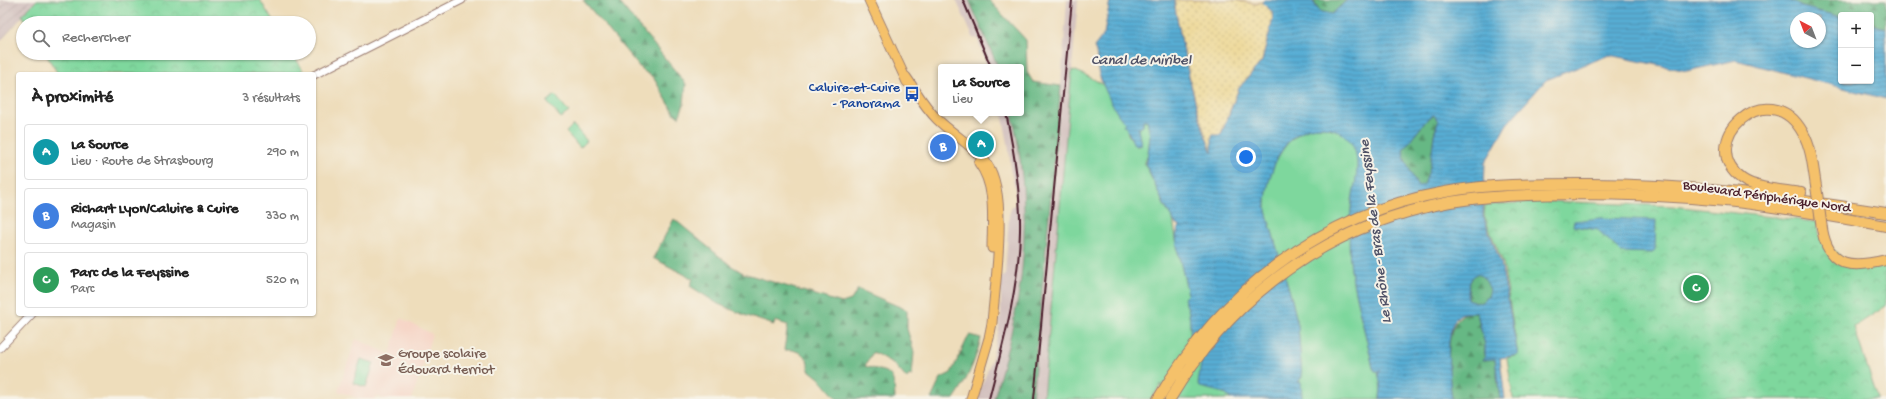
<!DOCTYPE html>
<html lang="fr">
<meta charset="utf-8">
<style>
:root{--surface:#fff;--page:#f2f2f2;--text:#222;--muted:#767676;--line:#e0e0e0;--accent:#111827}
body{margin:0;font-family:"Gochi Hand",sans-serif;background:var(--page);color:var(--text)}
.controls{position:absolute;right:12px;top:12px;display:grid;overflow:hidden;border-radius:4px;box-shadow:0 1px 3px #0004}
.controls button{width:36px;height:36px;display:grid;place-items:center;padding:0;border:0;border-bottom:1px solid var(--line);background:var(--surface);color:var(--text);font:20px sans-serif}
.compass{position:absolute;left:1790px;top:12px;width:36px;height:36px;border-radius:50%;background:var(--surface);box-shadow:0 1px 3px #0004;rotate:318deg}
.you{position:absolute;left:1246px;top:157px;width:14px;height:14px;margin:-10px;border:3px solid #fff;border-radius:50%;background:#1a73e8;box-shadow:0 0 0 6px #1a73e833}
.badge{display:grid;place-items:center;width:26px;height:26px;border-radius:50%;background:var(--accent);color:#fff;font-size:13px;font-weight:700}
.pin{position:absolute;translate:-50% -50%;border:2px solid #fff;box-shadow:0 1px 4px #0006}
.popup{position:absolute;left:938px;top:64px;width:86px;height:52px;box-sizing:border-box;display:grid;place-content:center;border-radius:4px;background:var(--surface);filter:drop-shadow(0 1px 3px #0005);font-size:13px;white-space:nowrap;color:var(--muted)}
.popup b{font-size:15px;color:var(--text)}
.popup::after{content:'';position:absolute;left:50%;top:100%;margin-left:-8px;border:8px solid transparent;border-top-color:var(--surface)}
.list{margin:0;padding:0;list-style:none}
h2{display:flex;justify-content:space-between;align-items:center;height:52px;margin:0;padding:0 16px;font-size:17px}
h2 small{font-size:13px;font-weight:400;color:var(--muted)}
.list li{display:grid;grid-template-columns:26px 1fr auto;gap:12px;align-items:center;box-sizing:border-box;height:56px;margin:0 8px 8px;padding:0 8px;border:1px solid var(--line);border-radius:4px}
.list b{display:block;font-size:15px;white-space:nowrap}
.list p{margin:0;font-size:13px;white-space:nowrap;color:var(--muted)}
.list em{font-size:13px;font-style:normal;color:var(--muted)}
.icon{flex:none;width:22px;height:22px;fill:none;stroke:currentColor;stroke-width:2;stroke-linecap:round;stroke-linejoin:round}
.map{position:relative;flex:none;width:1886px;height:399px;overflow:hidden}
.search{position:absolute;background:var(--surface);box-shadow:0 1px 3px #0004;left:16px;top:16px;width:300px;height:44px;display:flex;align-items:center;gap:10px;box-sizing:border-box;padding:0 14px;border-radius:22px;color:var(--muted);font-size:15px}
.panel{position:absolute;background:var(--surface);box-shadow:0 1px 3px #0004;left:16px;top:72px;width:300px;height:244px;border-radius:4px}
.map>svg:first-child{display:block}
.built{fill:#f6d2c3}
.industrial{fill:url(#industrial-furrows)}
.railway{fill:#d1bfbd}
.grass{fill:#7ed79d;stroke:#647b64}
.forest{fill:url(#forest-firs);stroke:#586c58}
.sand{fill:url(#sand-dots);stroke:#9c7c64}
.park{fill:url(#park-crowns);stroke:#647b64}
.water{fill:url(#water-rules);stroke:#516680;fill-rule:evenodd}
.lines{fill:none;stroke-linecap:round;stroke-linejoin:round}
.tertiary-casing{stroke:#9c7e73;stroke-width:9}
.primary-casing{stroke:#9c7e73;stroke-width:11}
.trunk-casing{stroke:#9c7e73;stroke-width:12}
.tertiary{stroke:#fff;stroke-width:7}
.primary{stroke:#f5c16b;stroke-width:9}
.trunk{stroke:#f5c16b;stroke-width:10}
.rail{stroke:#4a1f2b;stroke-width:2}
.trunk-bridge-casing{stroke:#9c7e73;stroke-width:12;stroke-linecap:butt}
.trunk-bridge{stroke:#f5c16b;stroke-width:10}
.labels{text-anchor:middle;stroke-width:4;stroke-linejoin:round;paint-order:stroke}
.transit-label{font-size:14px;fill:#164399;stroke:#f7f3e8;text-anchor:end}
.street-label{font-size:14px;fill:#4a1f2b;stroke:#f7f3e8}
.education-label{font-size:14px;fill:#785e54;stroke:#f7f3e8;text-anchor:start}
.water-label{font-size:15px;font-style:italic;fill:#4f5166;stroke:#f7f3e8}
</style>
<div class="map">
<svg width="1886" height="399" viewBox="0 0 1886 399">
<defs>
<pattern id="industrial-furrows" width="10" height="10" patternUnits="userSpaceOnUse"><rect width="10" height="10" fill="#d1bfbd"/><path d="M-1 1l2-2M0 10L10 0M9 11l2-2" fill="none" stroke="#b5a4a3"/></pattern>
<pattern id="forest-firs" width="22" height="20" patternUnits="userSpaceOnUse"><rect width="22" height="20" fill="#66b884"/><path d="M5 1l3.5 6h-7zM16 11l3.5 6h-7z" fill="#56956c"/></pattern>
<pattern id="sand-dots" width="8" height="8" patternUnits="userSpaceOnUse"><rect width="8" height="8" fill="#eeda9e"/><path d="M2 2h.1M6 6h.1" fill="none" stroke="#cebb88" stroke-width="1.8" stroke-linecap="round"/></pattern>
<pattern id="park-crowns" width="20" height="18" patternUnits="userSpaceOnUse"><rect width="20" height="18" fill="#7ed79d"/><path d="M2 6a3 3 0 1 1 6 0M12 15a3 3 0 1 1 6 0" fill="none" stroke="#6eb887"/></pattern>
<pattern id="water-rules" width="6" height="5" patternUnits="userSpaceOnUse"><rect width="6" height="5" fill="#58add4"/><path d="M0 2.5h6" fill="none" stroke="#4b8cac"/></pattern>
</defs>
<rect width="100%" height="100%" fill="#f7f3e8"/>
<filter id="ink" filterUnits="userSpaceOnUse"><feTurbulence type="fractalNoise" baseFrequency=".025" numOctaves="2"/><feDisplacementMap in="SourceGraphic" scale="8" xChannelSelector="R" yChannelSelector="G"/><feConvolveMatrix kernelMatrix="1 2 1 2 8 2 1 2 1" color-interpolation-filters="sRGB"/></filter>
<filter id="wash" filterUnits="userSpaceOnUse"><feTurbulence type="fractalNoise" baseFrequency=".012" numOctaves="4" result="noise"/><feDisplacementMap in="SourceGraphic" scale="16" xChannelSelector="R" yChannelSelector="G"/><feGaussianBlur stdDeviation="0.9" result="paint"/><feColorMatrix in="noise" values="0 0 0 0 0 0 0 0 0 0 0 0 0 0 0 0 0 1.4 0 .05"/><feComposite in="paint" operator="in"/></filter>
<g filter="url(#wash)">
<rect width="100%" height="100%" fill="#edb"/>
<!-- built -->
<path class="built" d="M401,318l31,16 -20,65h-28l-7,-3 -2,3h-15l-22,-8 18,-52 34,15z"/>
<!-- industrial -->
<path class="industrial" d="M0,0h37l-37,42z"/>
<!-- railway -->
<path class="railway" d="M956,0h33l37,40 1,32 6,10 28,4 6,-86h11l-35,399h-66l14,-38 7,-28 3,-20v-36l4,-1 4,-61 3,-9 4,-1 -1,-17 -5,-20 1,-1 -3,-24 -6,-30h19v-46h-33l-11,-29 -3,1z"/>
<!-- grass -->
<path class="grass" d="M1072,70c6,1 29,12 33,17 7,11 10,27 20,35l3,12 8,12 4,-2 -2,-15 5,-3v-6h4l3,16 -2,18 -4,8 21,45 8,12 5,33 10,42 -2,9 3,9 2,26 10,25 -1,15 13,11 11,4 7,6h-69l-1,-15 -9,15h-109z
M555,95l14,17 -8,6 -14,-16z
M573,125l14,16 -7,7 -14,-16z
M1313,127c18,-1 36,5 42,23 7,18 -3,41 -4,60 -2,15 -2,31 -1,45 2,39 16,76 23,113l2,3h7l-2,28h-79l-3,-17 4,-5 -4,-51 -6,-26 -26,-89c-2,-32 14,-75 47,-84z
M361,359l13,4 -8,24 -13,-4z"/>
<!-- forest -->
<path class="forest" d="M583,0h29l8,3 66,81 -2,20 -5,13 -4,-3 -22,-37 -11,-7z
M969,0h20l37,40 1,32 6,10 28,4 -29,313h-38c7,-27 15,-53 20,-80 15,-68 13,-138 -2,-206h9v-46h-23z
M1313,0h34l-15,14 -13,-3z
M1789,0h97v28l-15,-4v-9h-30v2l-39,-10z
M1434,115l4,6 -4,14 -4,32 -6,19h-8l-11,-26 -2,-10 26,-33z
M674,219l56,46 13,8 99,30 9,-3 7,-11 49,21v19l7,23 -2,24 -3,-1 -2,4 -13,-15 -21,-12 -8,14c25,8 29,2 30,33h-58l-18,-21 -10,-8 -2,-11 -6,-6 -8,-3h-9l4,-25 -13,-4 -1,4 -27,-9 -29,-12 -28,-18 3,-7 -40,-21z
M1476,274c8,1 12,9 15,16l-3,7 -8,6 -12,-4c0,-9 0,-19 8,-25z
M1467,313h10l8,32 -1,15 11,-1 5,40h-48c-3,-21 -11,-79 15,-86z
M969,335l12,3c-5,21 -14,43 -27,61h-23l10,-21 10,-5z"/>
<!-- sand -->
<path class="sand" d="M1175,0h59l22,4 6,-2 10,10 1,7 -11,42 -23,27 -17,43 -1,4h-5l-4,19c-18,-47 -27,-97 -37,-146z"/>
<!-- park -->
<path class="park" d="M37,0h223l14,23h-247l-5,-8z
M45,53h247l11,17 -7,4h-238z
M1544,201l128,5 145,16 3,14 33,33h14l19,-5v42l-32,21 24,72h-365l-6,-41 11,-3 -15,-92 -19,-47 1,-11z"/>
<!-- water -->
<path class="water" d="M1110,0h65v8c10,49 18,98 37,145v-18h9l18,-47 23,-27 11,-42 -1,-7 -10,-10 2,-2h48l7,11 13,3 15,-14h442l13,7 39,10v64h30v-57l15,4v71l-150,-39 -49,11 -78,-16 -63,25 -39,44 -22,39 -2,53 18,47 17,92 -18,3 5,41h-5l-5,-40 -13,1 3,-2v-13l-8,-32c-5,0 -11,-1 -16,1 -19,10 -11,67 -9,85h-72l1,-11 -3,-16 3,-1h-6l-2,-3c-6,-31 -16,-61 -21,-92 -4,-21 -3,-45 -1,-66 2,-25 16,-56 -7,-75 -7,-6 -16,-8 -25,-8 -37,0 -55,53 -53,84l26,89 6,26 4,51 -4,5h3l1,15 -1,2h-70l-7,-6 -24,-6 -2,-3 3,-21 -10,-25 -2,-26 -5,-14 4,-4 -10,-42 -2,-15 3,-11 -3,-1 -3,-6 -8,-12 -20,-44 3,-9 2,-18 -3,-16h-4v6l-5,3 3,15 -7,1 -8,-18 -3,-1 2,-4c-8,-4 -23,-38 -26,-48 -3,-9 -1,-19 -5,-27l10,-13zM1796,18h24v24h-24zM1434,115l4,6 -4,14 -4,32 -6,18 -7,1 -12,-26 -2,-10 26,-33zM1476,274c8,1 11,9 14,16l-2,7 -8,6 -12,-4c0,-9 0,-19 8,-25z
M1601,218l55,2 -1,31 -3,2 -31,-1 -23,-22 -25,-4 1,-5z"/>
</g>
<g filter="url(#ink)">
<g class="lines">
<defs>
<path id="tertiary" d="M314,75l148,-75
M0,348l32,-34"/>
<path id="primary" d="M869,0l38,82
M906,77c10,14 18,29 31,42 15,15 37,27 50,45 22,31 8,120 5,159l-3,15 -18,61
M979,163c18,24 13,57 13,85"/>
<path id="trunk" d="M1801,193c-16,-3 -45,-4 -59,-14 -49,-36 27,-108 61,-46 9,16 10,35 13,53
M1822,229c7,40 31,39 64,31
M1158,399c63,-107 162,-185 287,-207 44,-8 89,-8 134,-8 103,-1 205,13 307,29
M1170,399c62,-105 160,-175 280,-197 41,-7 83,-7 124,-8 50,0 101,2 151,7 54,5 107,16 161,25"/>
</defs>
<!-- tertiary casing -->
<use href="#tertiary" class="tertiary-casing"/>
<!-- primary casing -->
<use href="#primary" class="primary-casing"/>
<!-- trunk casing -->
<use href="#trunk" class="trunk-casing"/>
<!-- tertiary -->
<use href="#tertiary" class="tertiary"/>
<!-- primary -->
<use href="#primary" class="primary"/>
<!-- trunk -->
<use href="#trunk" class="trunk"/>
<!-- rail -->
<path class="rail" d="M963,0l28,67
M989,399c14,-55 30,-111 31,-168 1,-39 -6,-80 -14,-118
M1034,399l38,-399"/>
<defs>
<path id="trunk-bridge" d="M1816,186l6,43"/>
</defs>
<!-- trunk-bridge casing -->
<use href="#trunk-bridge" class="trunk-bridge-casing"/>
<!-- trunk-bridge -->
<use href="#trunk-bridge" class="trunk-bridge"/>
</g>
</g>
<!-- icons -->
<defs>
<symbol id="bus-bare" viewBox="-9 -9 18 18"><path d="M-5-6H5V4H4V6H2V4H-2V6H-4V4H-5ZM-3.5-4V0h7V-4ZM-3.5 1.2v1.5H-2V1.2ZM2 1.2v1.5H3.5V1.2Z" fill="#1a4fb4" stroke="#f7f3e8" stroke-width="2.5" paint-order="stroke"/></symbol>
<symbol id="school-bare" viewBox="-9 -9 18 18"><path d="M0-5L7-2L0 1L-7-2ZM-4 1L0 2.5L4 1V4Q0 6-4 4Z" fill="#8d6e63" stroke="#f7f3e8" stroke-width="2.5" paint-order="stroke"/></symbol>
</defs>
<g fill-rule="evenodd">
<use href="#bus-bare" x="901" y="83" width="22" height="22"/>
<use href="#school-bare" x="375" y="349" width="22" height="22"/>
</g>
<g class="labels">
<!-- transit labels -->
<g class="transit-label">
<text x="900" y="91">Caluire-et-Cuire<tspan x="900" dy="16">- Panorama</tspan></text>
</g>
<!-- street labels -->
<g class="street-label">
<text transform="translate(1767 195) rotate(8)" y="5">Boulevard Périphérique Nord</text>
</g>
<!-- education labels -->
<g class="education-label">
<text x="398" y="357">Groupe scolaire<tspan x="398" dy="16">Édouard Herriot</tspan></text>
</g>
<!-- water labels -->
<g class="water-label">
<text x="1141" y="64">Canal de Miribel</text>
<text transform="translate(1374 232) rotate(-97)" y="5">Le Rhône - Bras de la Feyssine</text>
</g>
</g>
</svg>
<div class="controls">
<button>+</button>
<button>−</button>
</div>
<svg class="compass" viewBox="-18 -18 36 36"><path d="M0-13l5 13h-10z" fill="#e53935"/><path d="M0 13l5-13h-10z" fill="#767676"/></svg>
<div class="you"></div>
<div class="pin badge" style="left:981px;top:144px;background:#0f9aa8">A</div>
<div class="popup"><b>La Source</b>Lieu</div>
<div class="pin badge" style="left:943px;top:147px;background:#3f7fe0">B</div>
<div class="pin badge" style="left:1696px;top:288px;background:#2e9e5b">C</div>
<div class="search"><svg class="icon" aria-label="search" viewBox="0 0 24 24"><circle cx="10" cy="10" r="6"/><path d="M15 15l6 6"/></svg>Rechercher</div>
<section class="panel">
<h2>À proximité<small>3 résultats</small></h2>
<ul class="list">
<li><span class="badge" style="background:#0f9aa8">A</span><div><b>La Source</b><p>Lieu · Route de Strasbourg</p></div><em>290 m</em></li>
<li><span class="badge" style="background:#3f7fe0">B</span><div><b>Richart Lyon/Caluire &amp; Cuire</b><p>Magasin</p></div><em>330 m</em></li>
<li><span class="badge" style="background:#2e9e5b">C</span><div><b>Parc de la Feyssine</b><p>Parc</p></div><em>520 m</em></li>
</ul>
</section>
</div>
